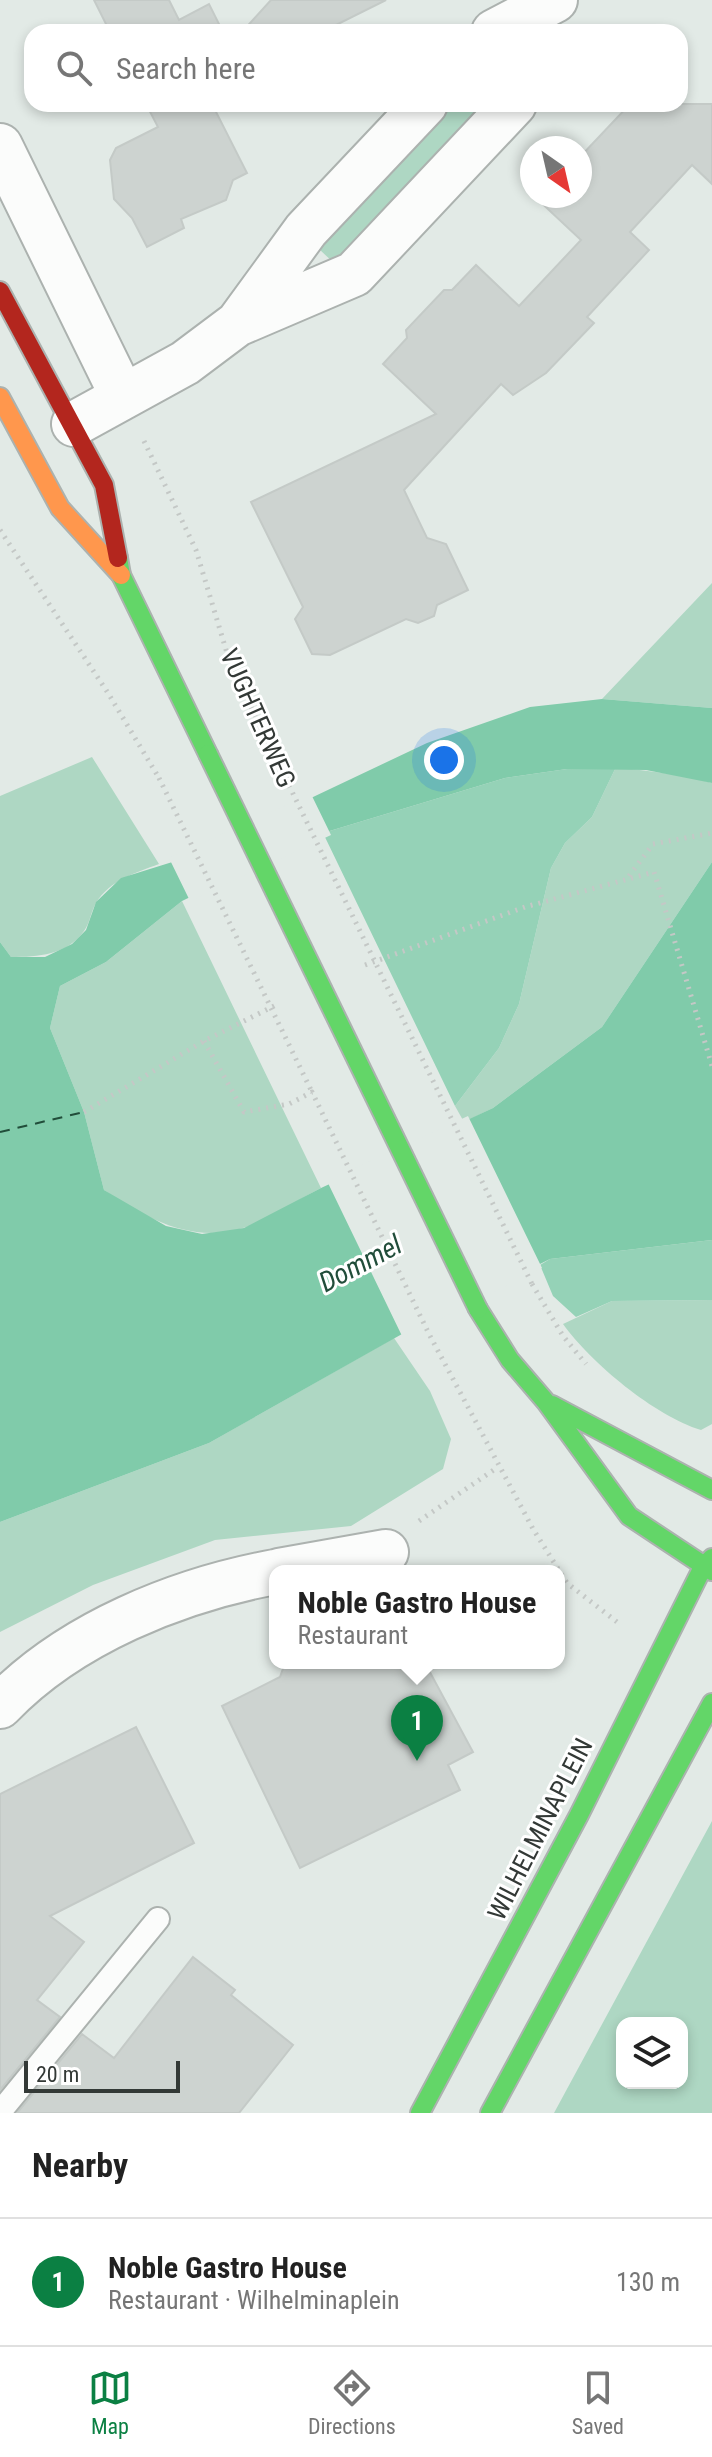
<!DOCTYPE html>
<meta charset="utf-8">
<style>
:root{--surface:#fff;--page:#f2f2f2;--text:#222;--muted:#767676;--line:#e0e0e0;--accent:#0b8043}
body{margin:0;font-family:"Roboto Condensed",sans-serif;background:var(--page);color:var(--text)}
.controls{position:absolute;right:24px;bottom:24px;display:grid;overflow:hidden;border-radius:16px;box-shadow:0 4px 12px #0003}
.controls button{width:72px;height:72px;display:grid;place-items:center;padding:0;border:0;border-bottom:2px solid var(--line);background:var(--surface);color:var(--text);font:40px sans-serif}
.compass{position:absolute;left:520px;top:136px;width:72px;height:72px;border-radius:50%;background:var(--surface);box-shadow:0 4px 12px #0003;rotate:146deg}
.scale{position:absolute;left:24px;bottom:20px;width:156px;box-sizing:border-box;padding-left:8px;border:4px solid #333936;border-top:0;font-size:22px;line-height:28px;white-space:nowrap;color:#333936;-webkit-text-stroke:6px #fff;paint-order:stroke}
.you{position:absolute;left:444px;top:760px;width:28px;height:28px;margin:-20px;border:6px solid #fff;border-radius:50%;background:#1a73e8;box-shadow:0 0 0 12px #1a73e833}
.badge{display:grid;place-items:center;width:52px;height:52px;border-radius:50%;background:var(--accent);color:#fff;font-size:26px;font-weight:700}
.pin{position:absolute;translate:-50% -66px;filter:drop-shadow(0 2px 4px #0008)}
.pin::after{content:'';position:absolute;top:42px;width:28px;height:24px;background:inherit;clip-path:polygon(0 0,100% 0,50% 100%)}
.popup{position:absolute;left:269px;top:1565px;width:296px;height:104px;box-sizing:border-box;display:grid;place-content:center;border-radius:16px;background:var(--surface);filter:drop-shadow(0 2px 6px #0005);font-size:26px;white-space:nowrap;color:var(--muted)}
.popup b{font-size:30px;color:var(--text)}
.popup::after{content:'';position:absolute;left:50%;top:100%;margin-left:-16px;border:16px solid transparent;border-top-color:var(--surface)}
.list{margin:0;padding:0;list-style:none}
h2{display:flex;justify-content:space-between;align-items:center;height:104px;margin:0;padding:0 32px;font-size:34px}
h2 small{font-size:26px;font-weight:400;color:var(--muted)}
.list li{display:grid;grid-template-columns:52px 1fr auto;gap:24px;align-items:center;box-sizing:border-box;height:128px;padding:0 32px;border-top:2px solid var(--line)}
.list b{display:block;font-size:30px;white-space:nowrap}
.list p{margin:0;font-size:26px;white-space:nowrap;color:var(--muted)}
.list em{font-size:26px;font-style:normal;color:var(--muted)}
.icon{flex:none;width:44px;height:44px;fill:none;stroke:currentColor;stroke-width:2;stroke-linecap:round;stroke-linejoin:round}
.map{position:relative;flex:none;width:712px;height:2113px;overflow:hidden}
.search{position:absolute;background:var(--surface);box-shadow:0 4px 12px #0003;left:24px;right:24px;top:24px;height:88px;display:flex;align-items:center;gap:20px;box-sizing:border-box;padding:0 28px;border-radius:24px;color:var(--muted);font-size:30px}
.sheet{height:232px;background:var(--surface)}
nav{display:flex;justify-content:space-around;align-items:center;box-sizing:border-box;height:112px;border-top:2px solid var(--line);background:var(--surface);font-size:22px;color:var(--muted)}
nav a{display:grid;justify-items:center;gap:4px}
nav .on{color:var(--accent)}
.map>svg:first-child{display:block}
.green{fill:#aed7c3;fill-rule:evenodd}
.forest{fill:#95d2b7}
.water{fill:#80cbaa}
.pier{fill:#e2eae6}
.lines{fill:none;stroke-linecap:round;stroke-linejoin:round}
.ferry{stroke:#214d3a;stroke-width:2;stroke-dasharray:10 8;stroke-linecap:butt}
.building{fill:#cdd3d0;stroke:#c4cac7;stroke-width:2}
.lane-casing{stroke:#acb2af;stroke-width:26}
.street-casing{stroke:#acb2af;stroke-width:48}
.fast-casing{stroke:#acb2af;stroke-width:22}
.slow-casing{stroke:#acb2af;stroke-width:22}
.jam-casing{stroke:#acb2af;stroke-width:22}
.path{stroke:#c4c8c6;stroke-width:5;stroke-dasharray:2 6;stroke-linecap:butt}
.lane{stroke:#fbfcfb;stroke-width:22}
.street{stroke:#fbfcfb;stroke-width:44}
.fast{stroke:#63d668;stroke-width:18}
.slow{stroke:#ff974d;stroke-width:18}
.jam{stroke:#b3261e;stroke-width:18}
.fast-bridge-casing{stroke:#acb2af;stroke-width:22;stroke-linecap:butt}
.path-bridge{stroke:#c4c8c6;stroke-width:5;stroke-dasharray:2 6;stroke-linecap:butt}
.fast-bridge{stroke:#63d668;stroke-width:18}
.labels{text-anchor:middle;stroke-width:6;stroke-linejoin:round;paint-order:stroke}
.street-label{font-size:26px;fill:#333936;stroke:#fff}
.water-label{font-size:28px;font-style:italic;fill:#214d3a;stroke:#fff}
</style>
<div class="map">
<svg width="712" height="2113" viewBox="0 0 712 2113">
<rect width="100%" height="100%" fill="#e2eae6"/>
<!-- green -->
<path class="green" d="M450,104h40l-154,161 -17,-16v-8z
M712,583v125l-110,-9z
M92,757l67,107c-24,9 -49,16 -63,39 -5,8 -6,20 -12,28 -17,24 -46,26 -73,26l-11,-15v-146z
M616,767l71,9 25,7v79l-110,165 -109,81 -29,14 -9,-16 44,-58 20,-44 32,-136 14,-25 27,-26z
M182,901l139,287c-25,12 -52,33 -78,40 -51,16 -98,-10 -139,-38l-20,-78 -34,-84 10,-42 46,-24z
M712,1300v124l-11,6c-46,-14 -110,-67 -138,-106l49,-23z
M394,1338l36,53 21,48 -8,30 -92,57 -136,14 -122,45 -93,47v-110l209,-79z
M712,1821v292h-158zM682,2023v60h-60v-60z"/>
<!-- forest -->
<path class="forest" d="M616,767l-24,50 -27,26 -14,25 -32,136 -20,44 -44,58 -132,-273 182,-55 62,-9z
M712,1240v60l-100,1 -36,16 -23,-21 -13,-31 10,-6z"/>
<!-- water -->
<path class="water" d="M602,699l110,9v75l-66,-13 -79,-1 -62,9 -182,55 -141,68 -76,61 -46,24 -10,42 34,84 20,78 62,36 36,8 42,-6 77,-40 172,-80 109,-81 110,-165v378l-162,19 -132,66 -209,118 -209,79v-580l11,15h34l27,-13 14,-14 10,-28 25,-24 61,-19 245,-116 103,-36z"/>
<!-- pier -->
<path class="pier" d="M311,794l20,41 -141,66 -21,-43z
M468,1116l74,152 -139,70 -76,-157z"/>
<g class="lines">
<!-- ferry -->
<path class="ferry" d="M0,1132l84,-20"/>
</g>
<!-- building -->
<path class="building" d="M94,0h75l10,20 30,-16 14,28h-113z
M271,0h115l-64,32h-80z
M146,104h66l35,69 -14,7 -7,20 -45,19 3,9 -37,19 -15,-29 -18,-19 -4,-39 6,-12 42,-21z
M630,104h82v80l-20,-19 -62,67 19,18 -62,67 7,6 -48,50 -33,22 -12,-11 -97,106 23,48 19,6 22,46 -31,15 -3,11 -16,7 -12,-4 -76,36 -18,-1 -17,-35 8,-12 -52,-105 185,-88 -53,-50 24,-26 -1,-8 38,-40h8l24,-25 43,41 62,-66 -47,-44h46v-39z
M285,1663h140l48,89 -25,13 12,25 -160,78 -78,-162 58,-29z
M136,1727l58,116 -144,73 34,26 -47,58 23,17 -60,73v-296z
M193,1957l42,33 -4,5 62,50 -54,68h-222l65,-79 32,24z"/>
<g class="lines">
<defs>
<path id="lane" d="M0,2112l158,-193"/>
<path id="street" d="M494,32l61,-32
M0,146l123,251
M239,322l67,-92 119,-126
M74,424l111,-61 52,-39 117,-50 160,-170
M279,1571l107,-19
M0,1706c70,-73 178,-116 275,-134"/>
<path id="fast" d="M118,558l3,17 87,179
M478,1309l32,51 36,42 83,114 83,55
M552,1405l160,85
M420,2113l159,-298 124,-248 9,-9
M490,2113l222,-410"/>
<path id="slow" d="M0,397l60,111 61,67"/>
<path id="jam" d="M0,291l104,194 14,73"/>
</defs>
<!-- lane casing -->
<use href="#lane" class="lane-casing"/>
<!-- street casing -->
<use href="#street" class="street-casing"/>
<!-- fast casing -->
<use href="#fast" class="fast-casing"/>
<!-- slow casing -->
<use href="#slow" class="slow-casing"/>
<!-- jam casing -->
<use href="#jam" class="jam-casing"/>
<!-- path -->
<path class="path" d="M144,441l52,109 34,113 31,65
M0,530l108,163 51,85
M629,876l24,-32 59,-11
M365,965l160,-58 129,-35 58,194
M204,1041l40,71 45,-8 23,-12 117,242 104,195 34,54 50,39
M84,1112l120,-71 72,-36
M532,1284l31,52 23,28
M419,1521l79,-54"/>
<!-- lane -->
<use href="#lane" class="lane"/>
<!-- street -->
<use href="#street" class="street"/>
<!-- fast -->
<use href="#fast" class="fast"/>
<!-- slow -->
<use href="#slow" class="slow"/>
<!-- jam -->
<use href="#jam" class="jam"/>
<defs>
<path id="fast-bridge" d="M208,754l270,555"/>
</defs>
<!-- fast-bridge casing -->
<use href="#fast-bridge" class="fast-bridge-casing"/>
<!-- path-bridge -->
<path class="path-bridge" d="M261,728l271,556
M159,778l153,314"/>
<!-- fast-bridge -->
<use href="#fast-bridge" class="fast-bridge"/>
</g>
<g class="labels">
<!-- street labels -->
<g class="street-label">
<text transform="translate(258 718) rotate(66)" y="9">VUGHTERWEG</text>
<text transform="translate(540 1829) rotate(-63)" y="9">WILHELMINAPLEIN</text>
</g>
<!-- water labels -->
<g class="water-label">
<text transform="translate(360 1263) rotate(-28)" y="10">Dommel</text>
</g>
</g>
</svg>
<div class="controls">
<button><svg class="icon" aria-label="layers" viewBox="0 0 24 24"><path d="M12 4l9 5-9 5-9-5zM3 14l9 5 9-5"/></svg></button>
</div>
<svg class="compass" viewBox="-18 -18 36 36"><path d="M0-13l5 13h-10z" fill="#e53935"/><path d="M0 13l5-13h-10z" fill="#767676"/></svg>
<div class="scale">20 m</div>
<div class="you"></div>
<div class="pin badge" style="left:417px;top:1761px">1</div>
<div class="popup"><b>Noble Gastro House</b>Restaurant</div>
<div class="search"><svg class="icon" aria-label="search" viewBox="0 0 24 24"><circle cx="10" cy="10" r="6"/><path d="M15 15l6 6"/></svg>Search here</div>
</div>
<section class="sheet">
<h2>Nearby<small></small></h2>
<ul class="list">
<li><span class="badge">1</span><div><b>Noble Gastro House</b><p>Restaurant · Wilhelminaplein</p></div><em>130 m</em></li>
</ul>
</section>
<nav>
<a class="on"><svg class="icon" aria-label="map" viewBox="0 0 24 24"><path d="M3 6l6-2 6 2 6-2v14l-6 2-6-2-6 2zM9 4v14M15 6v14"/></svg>Map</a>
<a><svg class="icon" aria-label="directions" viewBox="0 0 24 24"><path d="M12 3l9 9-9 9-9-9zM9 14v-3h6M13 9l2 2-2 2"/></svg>Directions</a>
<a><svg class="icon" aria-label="saved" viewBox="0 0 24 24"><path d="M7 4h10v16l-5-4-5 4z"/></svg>Saved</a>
</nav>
